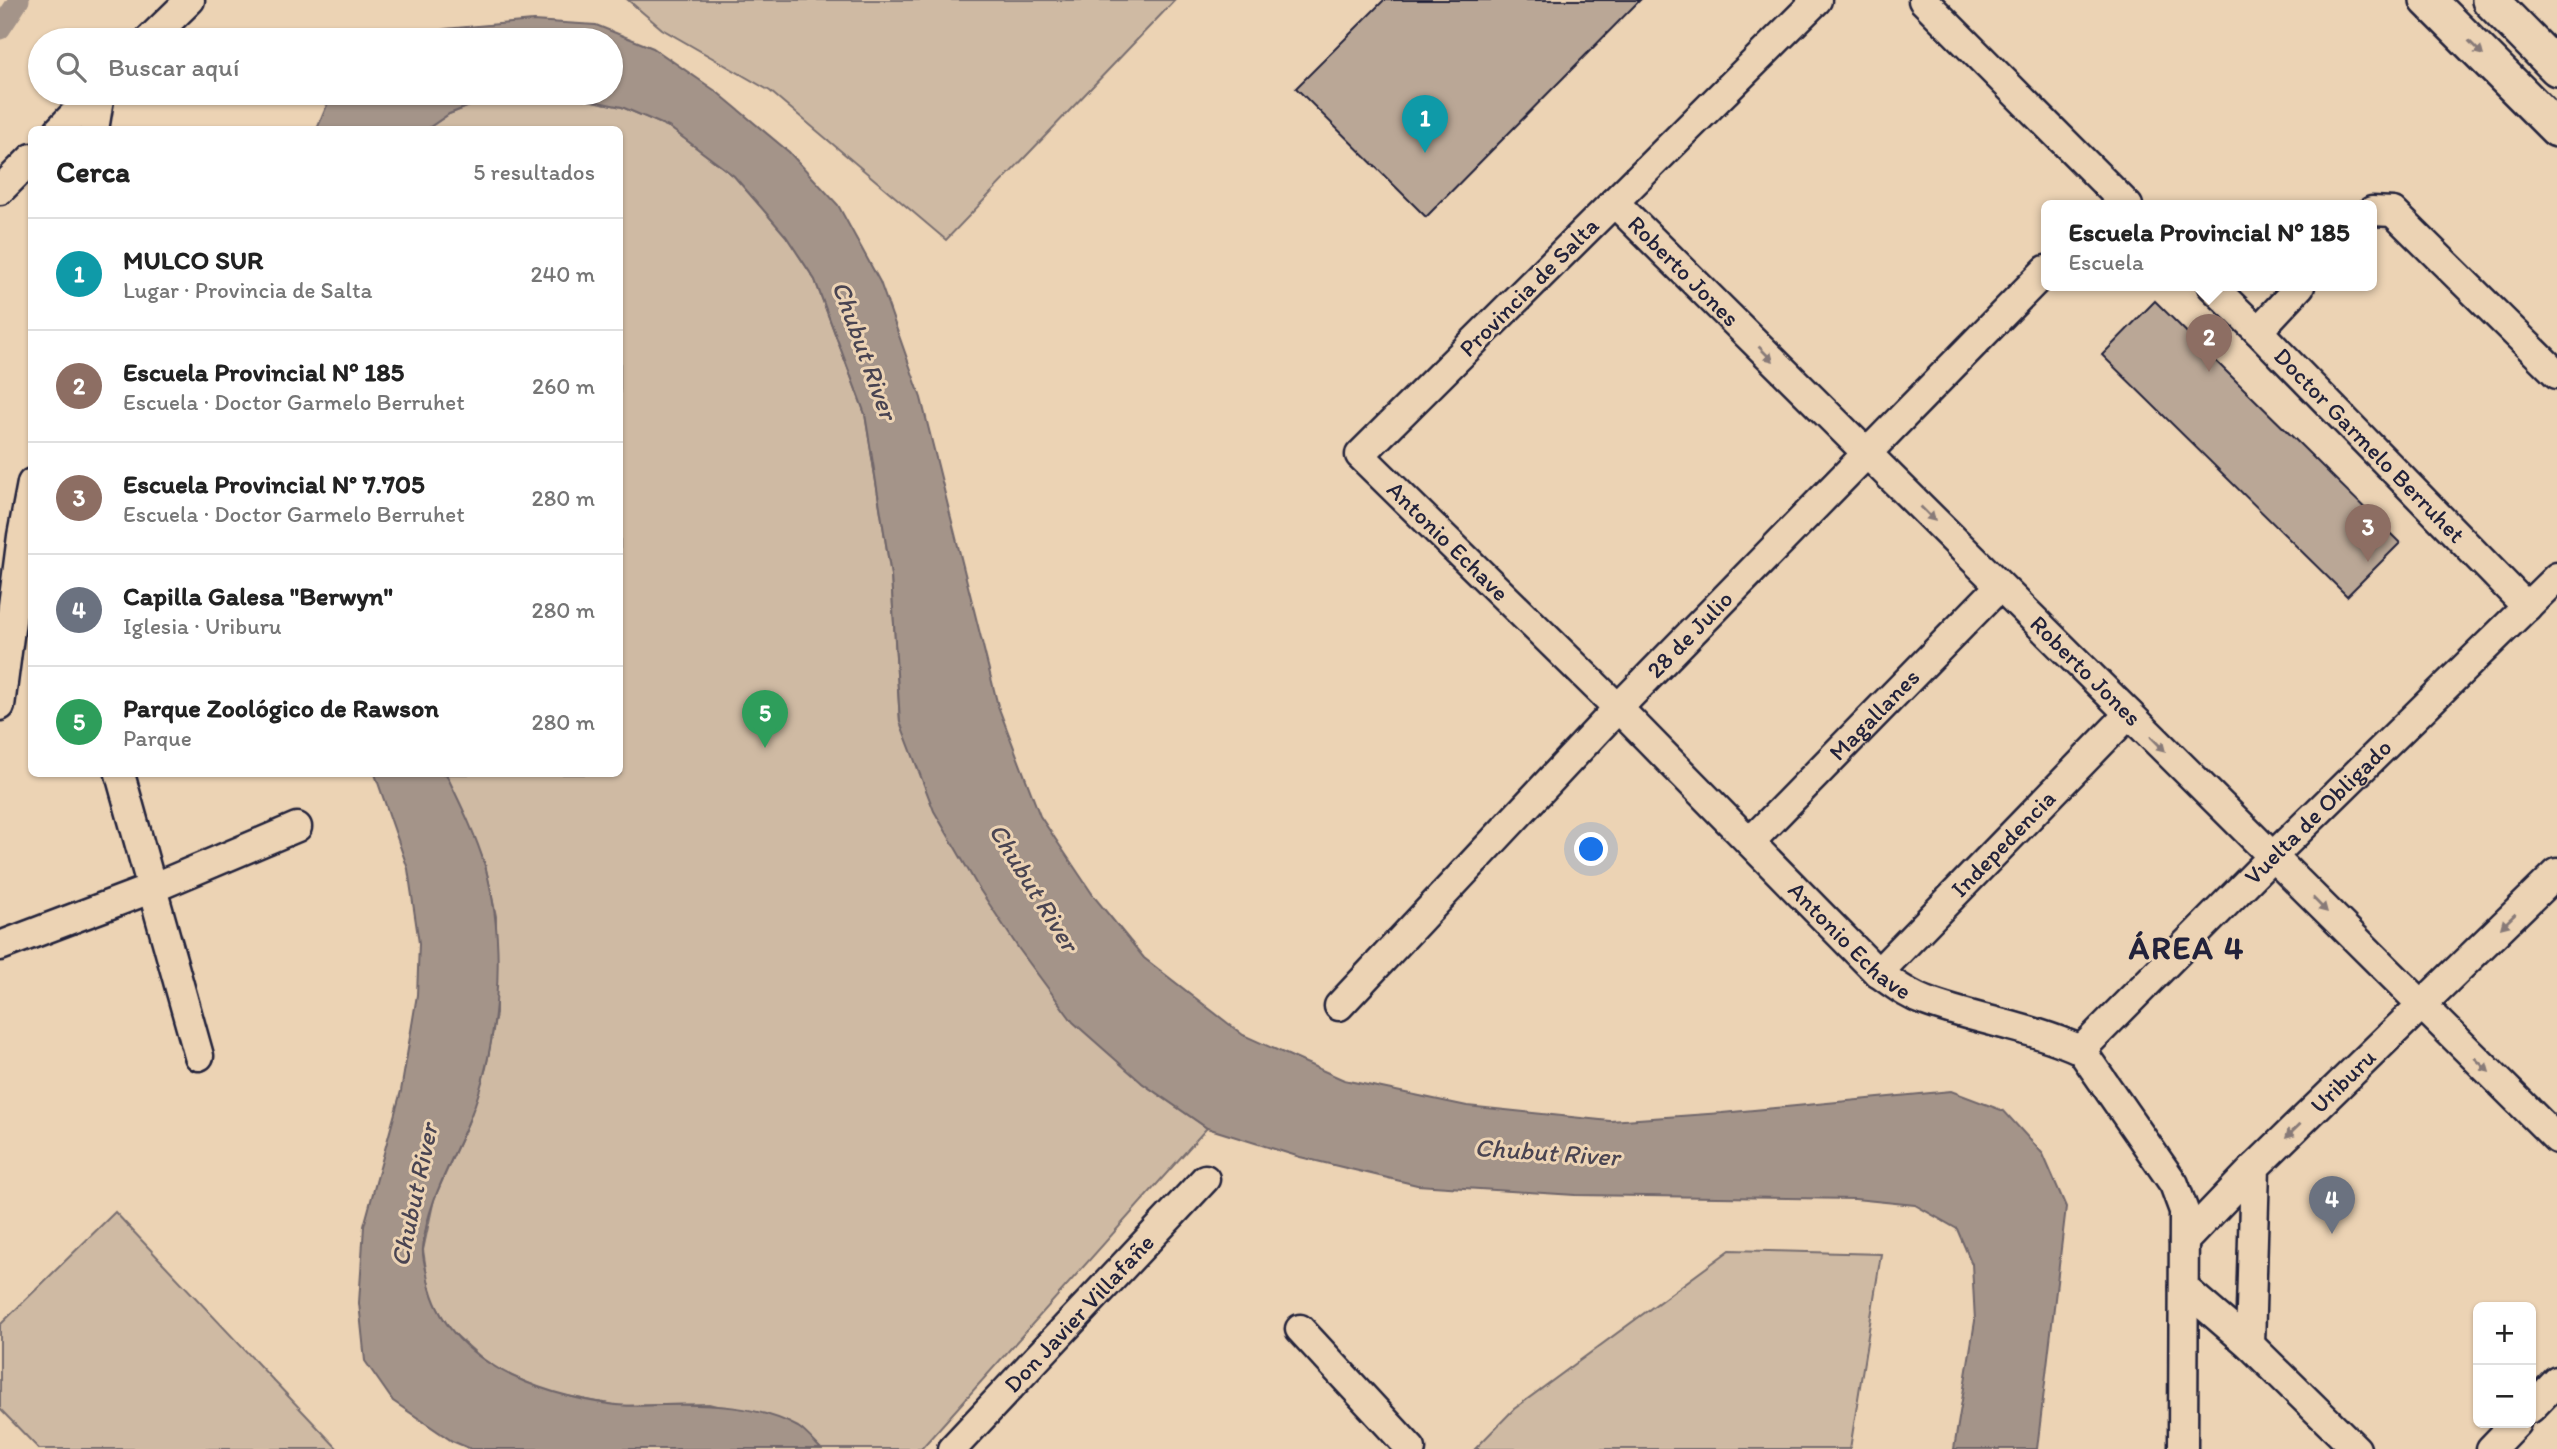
<!DOCTYPE html>
<html lang="es">
<meta charset="utf-8">
<style>
:root{--surface:#fff;--page:#f6f6f6;--text:#222;--muted:#767676;--line:#e0e0e0;--accent:#22223b}
body{margin:0;font-family:Itim,sans-serif;background:var(--page);color:var(--text)}
.controls{position:absolute;right:21px;bottom:21px;display:grid;overflow:hidden;border-radius:10px;box-shadow:0 2px 5px #0004}
.controls button{width:63px;height:63px;display:grid;place-items:center;padding:0;border:0;border-bottom:2px solid var(--line);background:var(--surface);color:var(--text);font:35px sans-serif}
.you{position:absolute;left:1592px;top:850px;width:24px;height:24px;margin:-18px;border:5px solid #fff;border-radius:50%;background:#1a73e8;box-shadow:0 0 0 10px #1a73e833}
.badge{display:grid;place-items:center;width:46px;height:46px;border-radius:50%;background:var(--accent);color:#fff;font-size:23px;font-weight:700}
.pin{position:absolute;translate:-50% -58px;filter:drop-shadow(0 2px 4px #0008)}
.pin::after{content:'';position:absolute;top:37px;width:24px;height:21px;background:inherit;clip-path:polygon(0 0,100% 0,50% 100%)}
.popup{position:absolute;left:2041px;top:200px;width:336px;height:91px;box-sizing:border-box;display:grid;place-content:center;border-radius:10px;background:var(--surface);filter:drop-shadow(0 2px 5px #0005);font-size:23px;white-space:nowrap;color:var(--muted)}
.popup b{font-size:26px;color:var(--text)}
.popup::after{content:'';position:absolute;left:50%;top:100%;margin-left:-14px;border:14px solid transparent;border-top-color:var(--surface)}
.list{margin:0;padding:0;list-style:none}
h2{display:flex;justify-content:space-between;align-items:center;height:91px;margin:0;padding:0 28px;font-size:30px}
h2 small{font-size:23px;font-weight:400;color:var(--muted)}
.list li{display:grid;grid-template-columns:46px 1fr auto;gap:21px;align-items:center;box-sizing:border-box;height:112px;padding:0 28px;border-top:2px solid var(--line)}
.list b{display:block;font-size:26px;white-space:nowrap}
.list p{margin:0;font-size:23px;white-space:nowrap;color:var(--muted)}
.list em{font-size:23px;font-style:normal;color:var(--muted)}
.icon{flex:none;width:38px;height:38px;fill:none;stroke:currentColor;stroke-width:2;stroke-linecap:round;stroke-linejoin:round}
.map{position:relative;flex:none;width:2557px;height:1449px;overflow:hidden}
.search{position:absolute;background:var(--surface);box-shadow:0 2px 5px #0004;left:28px;top:28px;width:595px;height:77px;display:flex;align-items:center;gap:18px;box-sizing:border-box;padding:0 24px;border-radius:38px;color:var(--muted);font-size:26px}
.panel{position:absolute;background:var(--surface);box-shadow:0 2px 5px #0004;left:28px;top:126px;width:595px;height:651px;border-radius:10px}
.map>svg:first-child{display:block}
.green{fill:#cfbaa3;stroke:#786e6f;stroke-width:2}
.water{fill:#a49489;stroke:#70666a;stroke-width:2}
.lines{fill:none;stroke-linecap:round;stroke-linejoin:round}
.canal{stroke:#a49489;stroke-width:21}
.building{fill:#baa796;stroke:#22223b;stroke-width:2}
.minor-casing{stroke:#22223b;stroke-width:33}
.major-casing{stroke:#22223b;stroke-width:40}
.minor{stroke:#ecd3b4;stroke-width:28}
.major{stroke:#ecd3b4;stroke-width:35}
.oneway{fill:#877a78}
.labels{text-anchor:middle;stroke-width:6;stroke-linejoin:round;paint-order:stroke}
.street-label{font-size:24px;fill:#22223b;stroke:#ecd3b4}
.water-label{font-size:26px;font-style:italic;fill:#494452;stroke:#ecd3b4}
.district-label{font-size:32px;font-weight:bold;letter-spacing:2px;fill:#22223b;stroke:#ecd3b4}
</style>
<div class="map">
<svg width="2557" height="1449" viewBox="0 0 2557 1449">
<rect width="100%" height="100%" fill="#ecd3b4"/>
<filter id="ink" filterUnits="userSpaceOnUse"><feTurbulence type="fractalNoise" baseFrequency=".0143" numOctaves="2"/><feDisplacementMap in="SourceGraphic" scale="14" xChannelSelector="R" yChannelSelector="G"/><feConvolveMatrix kernelMatrix="1 2 1 2 8 2 1 2 1" color-interpolation-filters="sRGB"/></filter>
<g filter="url(#ink)">
<!-- green -->
<path class="green" d="M628,0h547l-229,240 -176,-149 -108,-62z
M563,95l59,12 47,20 65,49 52,60 29,44 50,134 26,161 9,147 242,361 65,45 -286,321h-100l-22,-21 -90,-24 -90,2 -68,-13 -58,-25 -43,-38 -20,-34 -7,-46 11,-51 34,-76 18,-55 10,-54v-98l-11,-52 -39,-90h174v-644l-193,-1 22,-15 46,-18z
M115,1212l223,237h-299l-39,-40v-84z
M1730,1250l151,4 -31,195h-375l39,-40z"/>
<!-- water -->
<path class="water" d="M533,21l63,4 57,23 64,44 72,60 49,53 42,77 41,116 77,308 42,110 55,82 49,60 99,77 101,45 123,26 143,15 112,-8 229,-22 53,20 39,43 23,53 -29,242h-83l21,-128 -3,-57 -15,-35 -42,-24 -60,-6 -280,-4 -158,-10 -117,-28 -93,-29 -65,-45 -69,-61 -54,-73 -41,-62 -44,-76 -34,-89 -9,-147 -26,-161 -50,-134 -29,-44 -52,-60 -65,-49 -47,-20 -59,-12 -68,1 -46,18 -22,15h-110l15,-36h279v-53h-201l35,-11z
M375,774h71c14,29 30,61 39,92 23,82 14,190 -22,268 -16,36 -37,74 -40,114 -1,8 2,18 4,26 14,88 113,121 189,131 16,2 33,0 48,0 44,-1 94,0 134,22 8,5 16,15 23,22h-350l-19,-8 -59,-40 -28,-40 -6,-58 5,-77 37,-135 16,-96 2,-52 -11,-74z"/>
<g class="lines">
<!-- canal -->
<path class="canal" d="M0,29l19,-29"/>
</g>
<!-- building -->
<path class="building" d="M1384,0h256l-214,217 -130,-129z
M2155,301l245,242 -53,53 -245,-241z"/>
<g class="lines">
<defs>
<g id="minor">
<path id="s1" d="M1817,0l-457,455 258,253 260,265c15,10 29,22 47,28 51,19 106,26 156,49l93,134 10,27 -1,238"/>
<path d="M1923,0l205,206"/>
<path d="M149,40l41,-40"/>
<path d="M59,130l36,-37"/>
<path d="M94,130l6,-37"/>
<path d="M0,190l32,-32"/>
<path id="s2" d="M1614,202l943,937"/>
<path d="M2372,211l21,1 164,162"/>
<path id="s3" d="M2212,286l46,45 269,276"/>
<path d="M2258,331l42,-45"/>
<path d="M0,706l22,-170 10,-53"/>
<path d="M120,774l79,282"/>
<path id="s4" d="M1750,842l250,-256"/>
<path d="M0,946l153,-58 144,-61"/>
<path id="s5" d="M1878,973l251,-259"/>
<path id="s6" d="M1339,1006l279,-298 428,-438"/>
<path id="s7" d="M2081,1050l191,-193 285,-280"/>
<path d="M2184,1241l71,-74"/>
<path d="M2184,1288l66,57 106,104"/>
<path d="M1300,1329l111,120"/>
<path id="s8" d="M2250,1345l5,-178 302,-294"/>
<path d="M2531,1408l26,-27"/>
<path id="s9" d="M952,1449l253,-270"/>
<path d="M2491,1449l25,-26"/>
</g>
<path id="major" d="M2428,0l129,129
M2490,0l67,68"/>
</defs>
<!-- minor casing -->
<use href="#minor" class="minor-casing"/>
<!-- major casing -->
<use href="#major" class="major-casing"/>
<!-- minor -->
<use href="#minor" class="minor"/>
<!-- major -->
<use href="#major" class="major"/>
</g>
<!-- one-way arrows -->
<defs><path id="oneway-solid" d="M-6-.8H1V-3.2L6.5 0L1 3.2V.8H-6Z" transform="scale(1.75)"/></defs>
<g class="oneway">
<use href="#oneway-solid" transform="translate(2476 48) rotate(45)"/>
<use href="#oneway-solid" transform="translate(1766 354) rotate(45)"/>
<use href="#oneway-solid" transform="translate(1928 514) rotate(45)"/>
<use href="#oneway-solid" transform="translate(2158 744) rotate(45)"/>
<use href="#oneway-solid" transform="translate(2320 905) rotate(45)"/>
<use href="#oneway-solid" transform="translate(2508 921) rotate(136)"/>
<use href="#oneway-solid" transform="translate(2482 1065) rotate(44)"/>
<use href="#oneway-solid" transform="translate(2293 1131) rotate(136)"/>
</g>
</g>
<g class="labels">
<!-- street labels -->
<g class="street-label">
<text dy="8" stroke="none"><textPath href="#s2" startOffset="98">Roberto Jones</textPath></text>
<text transform="translate(1529 287) rotate(-45)" y="8">Provincia de Salta</text>
<text dy="8" stroke="none"><textPath href="#s3" startOffset="224">Doctor Garmelo Berruhet</textPath></text>
<text dy="8" stroke="none"><textPath href="#s1" startOffset="768">Antonio Echave</textPath></text>
<text dy="8" stroke="none"><textPath href="#s6" startOffset="511">28 de Julio</textPath></text>
<text dy="8" stroke="none"><textPath href="#s2" startOffset="665">Roberto Jones</textPath></text>
<text dy="8" stroke="none"><textPath href="#s4" startOffset="178">Magallanes</textPath></text>
<text dy="8" stroke="none"><textPath href="#s7" startOffset="336">Vuelta de Obligado</textPath></text>
<text dy="8" stroke="none"><textPath href="#s5" startOffset="180">Indepedencia</textPath></text>
<text dy="8" stroke="none"><textPath href="#s1" startOffset="1335">Antonio Echave</textPath></text>
<text dy="8" stroke="none"><textPath href="#s8" startOffset="301">Uriburu</textPath></text>
<text dy="8" stroke="none"><textPath href="#s9" startOffset="186">Don Javier Villafañe</textPath></text>
</g>
<!-- water labels -->
<g class="water-label">
<text transform="translate(865 350) rotate(70)" y="9">Chubut River</text>
<text transform="translate(1034 887) rotate(58)" y="9">Chubut River</text>
<text transform="translate(1547 1152) rotate(4)" y="9">Chubut River</text>
<text transform="translate(414 1195) rotate(-78)" y="9">Chubut River</text>
</g>
<!-- district labels -->
<g class="district-label">
<text x="2187" y="959">ÁREA 4</text>
</g>
</g>
</svg>
<div class="controls">
<button>+</button>
<button>−</button>
</div>
<div class="you"></div>
<div class="pin badge" style="left:1425px;top:153px;background:#0f9aa8">1</div>
<div class="pin badge" style="left:2209px;top:372px;background:#8d6e63">2</div>
<div class="popup"><b>Escuela Provincial Nº 185</b>Escuela</div>
<div class="pin badge" style="left:2368px;top:562px;background:#8d6e63">3</div>
<div class="pin badge" style="left:2332px;top:1234px;background:#6b7280">4</div>
<div class="pin badge" style="left:765px;top:748px;background:#2e9e5b">5</div>
<div class="search"><svg class="icon" aria-label="search" viewBox="0 0 24 24"><circle cx="10" cy="10" r="6"/><path d="M15 15l6 6"/></svg>Buscar aquí</div>
<section class="panel">
<h2>Cerca<small>5 resultados</small></h2>
<ul class="list">
<li><span class="badge" style="background:#0f9aa8">1</span><div><b>MULCO SUR</b><p>Lugar · Provincia de Salta</p></div><em>240 m</em></li>
<li><span class="badge" style="background:#8d6e63">2</span><div><b>Escuela Provincial Nº 185</b><p>Escuela · Doctor Garmelo Berruhet</p></div><em>260 m</em></li>
<li><span class="badge" style="background:#8d6e63">3</span><div><b>Escuela Provincial N° 7.705</b><p>Escuela · Doctor Garmelo Berruhet</p></div><em>280 m</em></li>
<li><span class="badge" style="background:#6b7280">4</span><div><b>Capilla Galesa &quot;Berwyn&quot;</b><p>Iglesia · Uriburu</p></div><em>280 m</em></li>
<li><span class="badge" style="background:#2e9e5b">5</span><div><b>Parque Zoológico de Rawson</b><p>Parque</p></div><em>280 m</em></li>
</ul>
</section>
</div>
